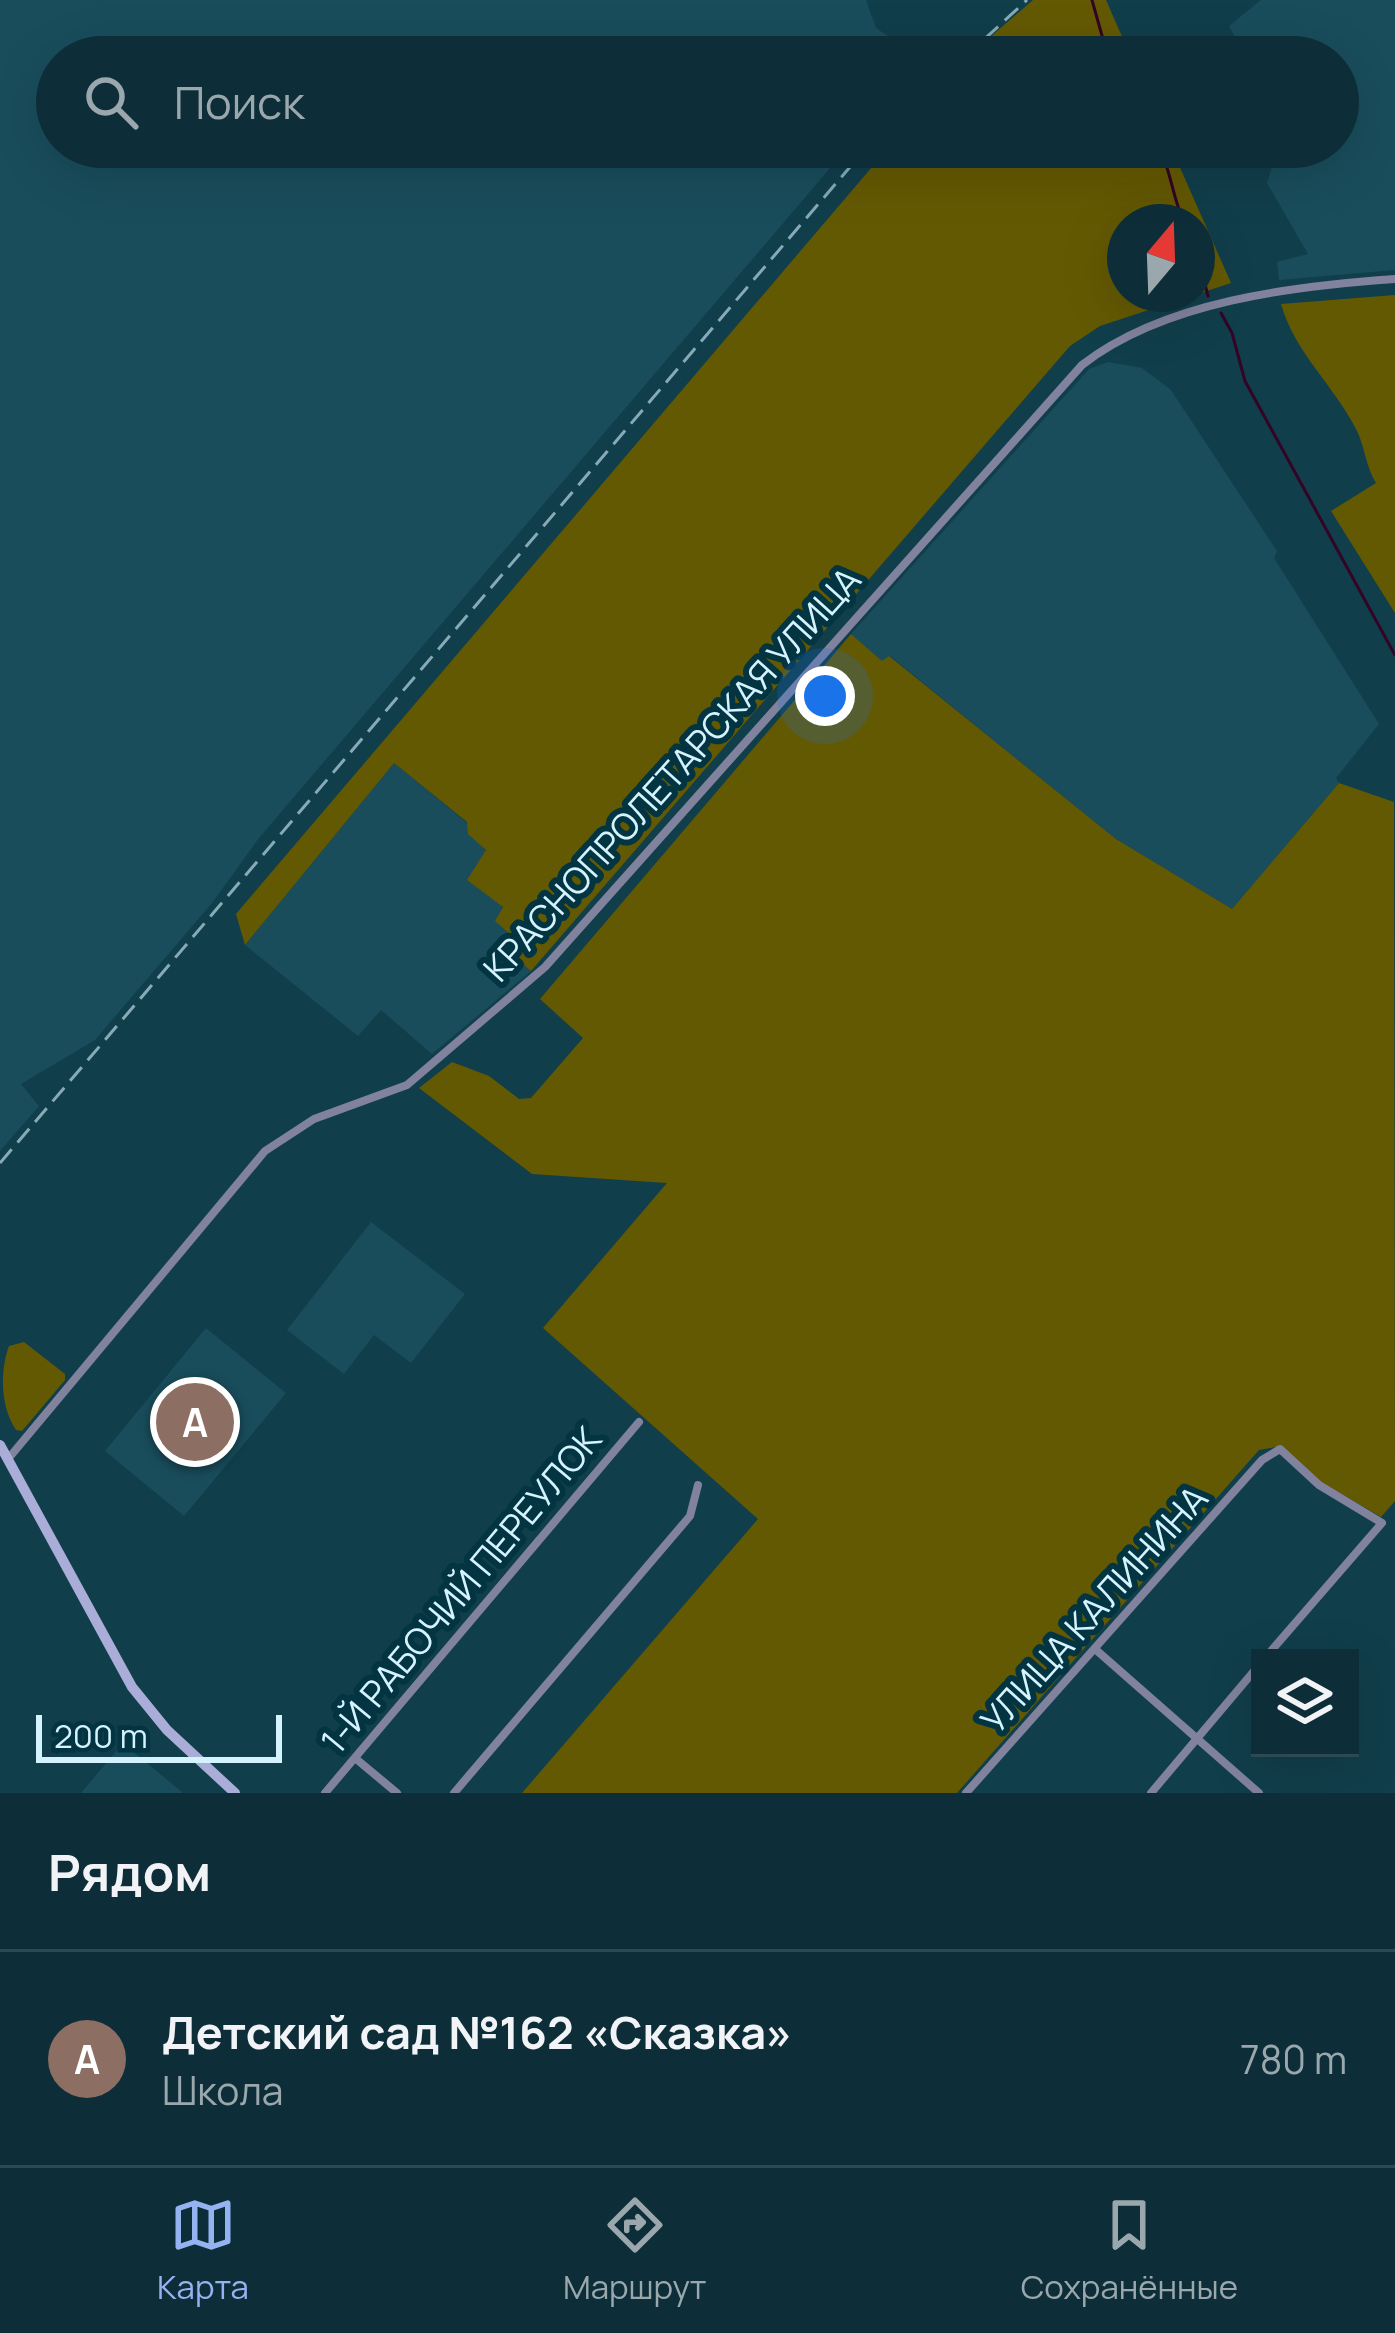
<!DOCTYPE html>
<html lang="ru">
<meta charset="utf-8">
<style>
:root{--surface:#0d2e38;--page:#1b3a43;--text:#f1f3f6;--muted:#9aa8ae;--line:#2d4a53;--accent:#95b2f1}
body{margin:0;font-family:Manrope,sans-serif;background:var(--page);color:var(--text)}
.controls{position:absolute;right:36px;bottom:36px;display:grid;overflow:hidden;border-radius:0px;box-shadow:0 12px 48px #0002}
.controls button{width:108px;height:108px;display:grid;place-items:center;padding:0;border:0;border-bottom:3px solid var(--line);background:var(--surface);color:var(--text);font:60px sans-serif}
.compass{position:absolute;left:1107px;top:204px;width:108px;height:108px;border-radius:50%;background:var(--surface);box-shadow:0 12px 48px #0002;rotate:19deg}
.scale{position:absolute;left:36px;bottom:30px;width:246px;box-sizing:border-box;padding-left:12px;border:6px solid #d4f3fe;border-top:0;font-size:33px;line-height:42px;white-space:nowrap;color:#d4f3fe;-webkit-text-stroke:9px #033441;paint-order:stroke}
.you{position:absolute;left:825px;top:696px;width:42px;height:42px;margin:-30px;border:9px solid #fff;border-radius:50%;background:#1a73e8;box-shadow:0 0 0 18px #1a73e833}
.badge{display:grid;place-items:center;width:78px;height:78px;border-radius:50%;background:var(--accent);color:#fff;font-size:39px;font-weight:700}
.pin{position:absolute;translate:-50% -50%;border:6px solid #fff;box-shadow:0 3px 12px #0006}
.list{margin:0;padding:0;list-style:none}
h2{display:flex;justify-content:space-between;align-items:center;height:156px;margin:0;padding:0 48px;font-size:51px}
h2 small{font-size:39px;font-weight:400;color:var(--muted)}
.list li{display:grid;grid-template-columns:78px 1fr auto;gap:36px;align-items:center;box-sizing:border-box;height:216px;padding:0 48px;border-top:3px solid var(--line)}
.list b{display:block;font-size:45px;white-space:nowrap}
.list p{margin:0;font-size:39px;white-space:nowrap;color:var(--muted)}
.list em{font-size:39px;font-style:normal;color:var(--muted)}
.icon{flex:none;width:66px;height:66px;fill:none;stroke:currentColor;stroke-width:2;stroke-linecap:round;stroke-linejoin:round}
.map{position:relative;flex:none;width:1395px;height:1793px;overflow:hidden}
.search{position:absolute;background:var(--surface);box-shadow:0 12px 48px #0002;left:36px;right:36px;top:36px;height:132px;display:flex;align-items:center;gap:30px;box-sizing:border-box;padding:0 42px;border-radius:66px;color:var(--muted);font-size:45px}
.sheet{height:372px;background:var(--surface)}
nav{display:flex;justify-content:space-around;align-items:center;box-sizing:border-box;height:168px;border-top:3px solid var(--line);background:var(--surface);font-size:33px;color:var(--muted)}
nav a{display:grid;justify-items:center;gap:6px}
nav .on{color:var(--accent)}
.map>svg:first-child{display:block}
.built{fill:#194d5c}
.green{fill:#645903;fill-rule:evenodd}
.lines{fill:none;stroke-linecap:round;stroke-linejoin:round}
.stream{stroke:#340427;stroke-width:3}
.street{stroke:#81839e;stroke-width:8}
.secondary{stroke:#aaadd7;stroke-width:10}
.rail{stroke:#86abb6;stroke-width:3;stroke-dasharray:18 9;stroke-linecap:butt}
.labels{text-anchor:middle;stroke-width:12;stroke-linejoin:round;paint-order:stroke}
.street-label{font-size:36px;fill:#d4f3fe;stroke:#033441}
</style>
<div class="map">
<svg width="1395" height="1793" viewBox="0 0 1395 1793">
<rect width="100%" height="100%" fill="#113e4b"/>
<!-- built -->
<path class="built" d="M0,0h866l10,28 12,8 -2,5 21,16h-850v90h791l-589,691 -47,65 -117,137 -74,44 18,22 -39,45z
M1261,0h134v270l-116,10 -2,-18 31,-8 -41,-71 11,-36h60v-90h-93l-16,-31z
M1108,362l34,6 29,22 106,161 -3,7 105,166 -43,54 3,5 -107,126 -116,-70 -226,-183 -7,6 -32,-28 238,-265z
M394,763l73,60 19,28 23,82 -8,12 30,26 -99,83 -51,-44 -23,26 -113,-91z
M371,1222l94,72 -54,69 -37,-28 -30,39 -57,-44z
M206,1328l80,65 -102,123 -79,-65z
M123,1743l60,50h-102z"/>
<!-- green -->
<path class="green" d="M1033,0h73l25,57h-164z
M889,147h282l60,136 -131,43 -30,20 -539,625 -30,-26 8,-12 -14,-12 8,-14 -36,-27 19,-30 -18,-16 -1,-12 -73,-59 -149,182 -9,-31zM1197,222v72h-72v-72z
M1395,295v318l-64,-102 45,-28c-11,-18 -11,-37 -20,-54 -23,-45 -61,-76 -75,-125z
M851,634l31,27 7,-5 227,183 116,70 107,-126 55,19 1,699 -14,16 -60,-35 -40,-36 -22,4 -302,343h-435l236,-274 -215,-191 124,-145 -135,-9 -113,-86 33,-26 37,14 30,23 12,-1 52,-60 -43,-39z
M24,1342l41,32v6l-43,51 -6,-1c-16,-24 -16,-59 -7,-84z"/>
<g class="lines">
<!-- stream -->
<path class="stream" d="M1092,0l16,57
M1157,147c13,17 16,53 27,75
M1197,254l11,42
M1221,313l11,20 13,48 150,274"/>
<!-- street -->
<path class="street" d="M8,1459l257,-308 49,-32 93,-34 138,-118 537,-602c82,-64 212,-79 313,-86
M1095,1649l164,144
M355,1758l42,35
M325,1793l314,-371
M454,1793l236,-277 8,-31
M966,1793l296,-333 18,-11 39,36 63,38 -117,135
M1151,1793l109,-129"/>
<!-- secondary -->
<path class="secondary" d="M0,1445l132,242 35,43 68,63"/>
<!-- rail -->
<path class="rail" d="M965,57l62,-57
M0,1163l867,-1016"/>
</g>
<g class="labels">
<!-- street labels -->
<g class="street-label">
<text transform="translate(672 774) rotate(-48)" y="13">КРАСНОПРОЛЕТАРСКАЯ УЛИЦА</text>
<text transform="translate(461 1590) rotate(-50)" y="13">1-Й РАБОЧИЙ ПЕРЕУЛОК</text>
<text transform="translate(1094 1609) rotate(-48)" y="13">УЛИЦА КАЛИНИНА</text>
</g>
</g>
</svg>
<div class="controls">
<button><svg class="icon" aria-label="layers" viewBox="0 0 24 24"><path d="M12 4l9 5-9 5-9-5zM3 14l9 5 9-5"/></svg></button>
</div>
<svg class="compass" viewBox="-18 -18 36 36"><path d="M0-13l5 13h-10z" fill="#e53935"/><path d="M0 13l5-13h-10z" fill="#9aa8ae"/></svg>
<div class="scale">200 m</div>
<div class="you"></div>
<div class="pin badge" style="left:195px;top:1422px;background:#8d6e63">A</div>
<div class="search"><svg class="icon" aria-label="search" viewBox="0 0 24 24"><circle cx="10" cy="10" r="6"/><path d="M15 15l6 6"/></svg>Поиск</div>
</div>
<section class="sheet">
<h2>Рядом<small></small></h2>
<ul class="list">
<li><span class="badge" style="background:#8d6e63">A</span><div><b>Детский сад №162 «Сказка»</b><p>Школа</p></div><em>780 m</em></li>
</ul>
</section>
<nav>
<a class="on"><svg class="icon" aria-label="map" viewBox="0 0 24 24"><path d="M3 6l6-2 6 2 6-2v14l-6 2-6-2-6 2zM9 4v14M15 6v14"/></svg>Карта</a>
<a><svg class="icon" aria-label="directions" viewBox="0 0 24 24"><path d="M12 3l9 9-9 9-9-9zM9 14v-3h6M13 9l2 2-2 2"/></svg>Маршрут</a>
<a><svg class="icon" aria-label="saved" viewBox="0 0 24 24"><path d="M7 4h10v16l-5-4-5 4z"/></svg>Сохранённые</a>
</nav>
